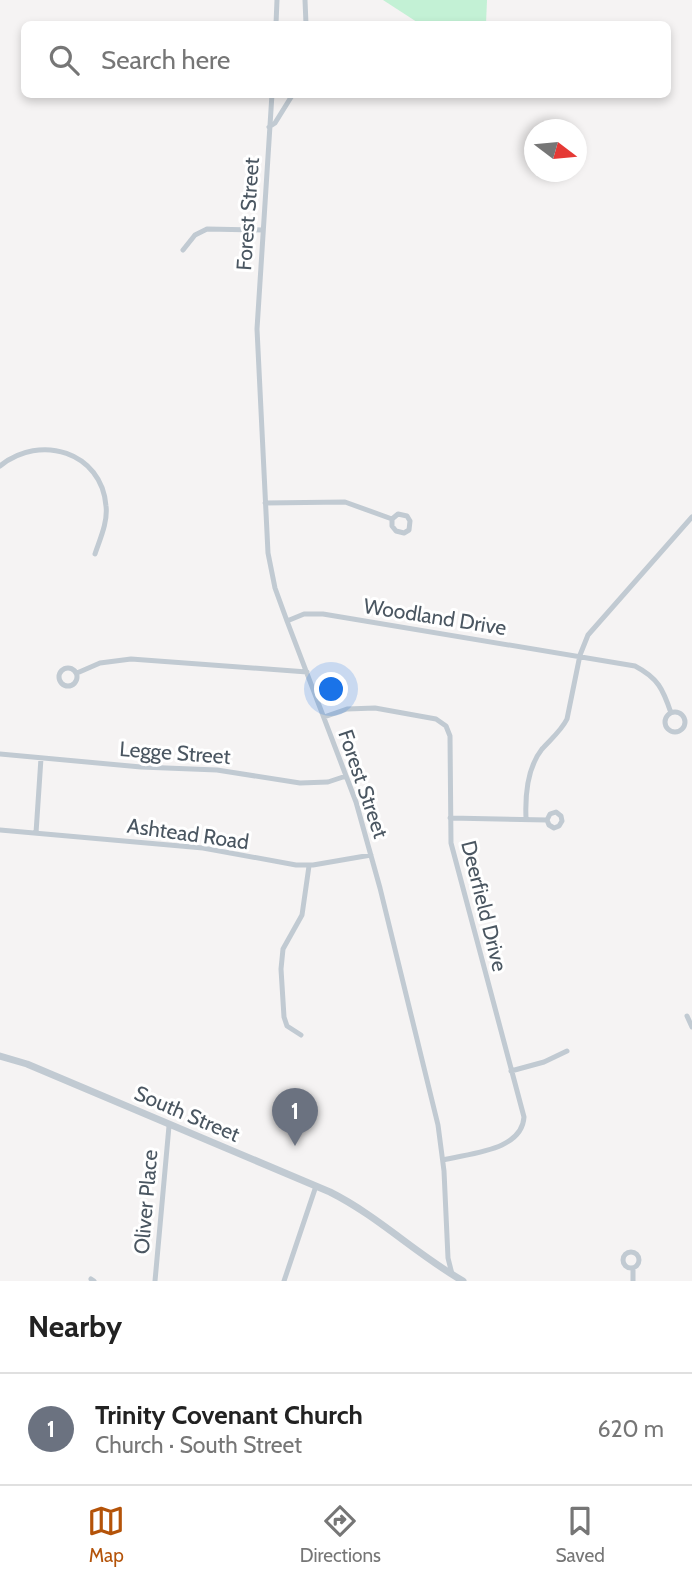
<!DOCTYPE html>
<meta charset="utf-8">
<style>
:root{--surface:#fff;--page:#f2f2f2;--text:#222;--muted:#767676;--line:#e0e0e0;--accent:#b45309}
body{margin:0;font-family:Cabin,sans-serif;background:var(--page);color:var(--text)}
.compass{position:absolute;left:524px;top:119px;width:63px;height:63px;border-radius:50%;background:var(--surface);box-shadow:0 4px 10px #0003;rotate:106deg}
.you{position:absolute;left:332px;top:690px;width:24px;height:24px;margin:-18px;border:5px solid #fff;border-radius:50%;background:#1a73e8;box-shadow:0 0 0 10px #1a73e833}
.badge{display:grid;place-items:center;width:46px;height:46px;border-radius:50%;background:var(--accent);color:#fff;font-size:23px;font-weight:700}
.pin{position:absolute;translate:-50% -58px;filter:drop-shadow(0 2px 4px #0008)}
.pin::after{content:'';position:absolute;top:37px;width:24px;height:21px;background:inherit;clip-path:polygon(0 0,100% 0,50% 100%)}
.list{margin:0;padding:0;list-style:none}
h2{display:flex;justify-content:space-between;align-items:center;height:91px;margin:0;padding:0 28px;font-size:30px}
h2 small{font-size:23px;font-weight:400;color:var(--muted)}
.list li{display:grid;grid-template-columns:46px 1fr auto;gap:21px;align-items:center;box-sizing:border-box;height:112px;padding:0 28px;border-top:2px solid var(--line)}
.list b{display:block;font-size:26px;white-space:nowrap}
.list p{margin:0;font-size:23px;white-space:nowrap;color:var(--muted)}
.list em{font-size:23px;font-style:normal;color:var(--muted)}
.icon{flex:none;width:38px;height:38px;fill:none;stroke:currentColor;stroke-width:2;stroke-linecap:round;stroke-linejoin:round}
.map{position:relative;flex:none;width:692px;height:1281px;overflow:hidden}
.search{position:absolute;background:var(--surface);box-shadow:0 4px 10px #0003;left:21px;right:21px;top:21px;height:77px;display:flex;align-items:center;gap:18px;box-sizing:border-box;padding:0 24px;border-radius:10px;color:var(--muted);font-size:26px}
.sheet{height:203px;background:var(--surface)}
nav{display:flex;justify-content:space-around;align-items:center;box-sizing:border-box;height:98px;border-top:2px solid var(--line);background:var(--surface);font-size:19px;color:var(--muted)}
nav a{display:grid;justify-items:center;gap:4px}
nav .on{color:var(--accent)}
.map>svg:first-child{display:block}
.green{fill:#c3f1d5}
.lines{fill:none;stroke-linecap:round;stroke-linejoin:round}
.minor{stroke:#c1cad2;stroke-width:5}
.tertiary{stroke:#c1cad2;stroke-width:7}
.labels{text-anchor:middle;stroke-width:6;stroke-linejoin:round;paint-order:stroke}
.street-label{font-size:21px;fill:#4a5661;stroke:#fff}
</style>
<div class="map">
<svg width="692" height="1281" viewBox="0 0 692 1281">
<rect width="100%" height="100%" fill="#f5f3f3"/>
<!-- green -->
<path class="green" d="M383,0h104l-1,24h-66z"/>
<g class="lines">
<!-- minor -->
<path class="minor" d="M305,0l1,24
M276,24l1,-24
M272,94l-15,235 11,224 7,35 12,33 69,181 24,86 58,237 6,46 4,87 4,16
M269,127l6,-4 18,-29
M183,250l12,-15 12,-6 55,1
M0,466c40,-33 102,-14 106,40 2,16 -6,33 -11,48
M265,503l80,-1 47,17v7l4,5 8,2 5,-3 1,-9 -3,-5 -9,-2 -6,5
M287,621l17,-7h19l312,52c23,12 28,23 36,47
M59 677a9 9 0 1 1 18 0a9 9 0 1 1-18 0Z
M77,673l23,-10 31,-4 176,13
M665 722a10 10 0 1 1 20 0a10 10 0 1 1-20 0Z
M324,717l23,-8 28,-1 61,11 10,7 4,10 1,107 73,274c-2,34 -55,36 -81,43
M0,754l141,13 76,3 83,13 28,-1 18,-6
M450,818l97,2 2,5 5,3 5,-2 3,-5 -1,-5 -5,-4 -6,2 -3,6
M526,818c-1,-24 1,-50 16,-69 9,-10 19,-18 25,-30l13,-64 8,-20 104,-118
M0,830l203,18 93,17h17l58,-10
M36,833l5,-75
M687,1016l5,11
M301,1035l-14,-9 -3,-9 -3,-48 2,-20 19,-34 7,-49
M511,1071l33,-9 23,-11
M623 1260a8 8 0 1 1 16 0a8 8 0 1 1-16 0Z
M633,1268v13
M91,1279l3,2
M155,1281l14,-155
M284,1281l32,-95"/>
<!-- tertiary -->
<path class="tertiary" d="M0,1056l27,8 303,128c48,24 86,62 133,89"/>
</g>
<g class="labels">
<!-- street labels -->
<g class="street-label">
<text transform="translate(248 214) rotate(-86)" y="7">Forest Street</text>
<text transform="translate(435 617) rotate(9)" y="7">Woodland Drive</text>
<text transform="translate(175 753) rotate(4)" y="7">Legge Street</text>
<text transform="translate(363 784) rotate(71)" y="7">Forest Street</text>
<text transform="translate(188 834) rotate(8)" y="7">Ashtead Road</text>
<text transform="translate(484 906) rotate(76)" y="7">Deerfield Drive</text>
<text transform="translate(187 1114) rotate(23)" y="7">South Street</text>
<text transform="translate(146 1202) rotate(-85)" y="7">Oliver Place</text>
</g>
</g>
</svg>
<svg class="compass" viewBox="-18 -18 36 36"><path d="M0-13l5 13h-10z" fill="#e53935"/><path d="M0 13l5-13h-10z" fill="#767676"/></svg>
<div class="you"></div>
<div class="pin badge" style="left:295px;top:1146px;background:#6b7280">1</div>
<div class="search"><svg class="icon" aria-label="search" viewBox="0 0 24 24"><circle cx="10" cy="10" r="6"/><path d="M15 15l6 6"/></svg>Search here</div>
</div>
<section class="sheet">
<h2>Nearby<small></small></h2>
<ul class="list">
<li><span class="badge" style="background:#6b7280">1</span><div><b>Trinity Covenant Church</b><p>Church · South Street</p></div><em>620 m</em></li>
</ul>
</section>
<nav>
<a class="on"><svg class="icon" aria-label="map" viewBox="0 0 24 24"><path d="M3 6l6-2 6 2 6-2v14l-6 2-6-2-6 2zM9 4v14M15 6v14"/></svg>Map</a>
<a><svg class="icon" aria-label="directions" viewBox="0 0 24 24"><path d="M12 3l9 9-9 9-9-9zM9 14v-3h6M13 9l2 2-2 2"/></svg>Directions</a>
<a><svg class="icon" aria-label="saved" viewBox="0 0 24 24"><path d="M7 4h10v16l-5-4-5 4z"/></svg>Saved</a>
</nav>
